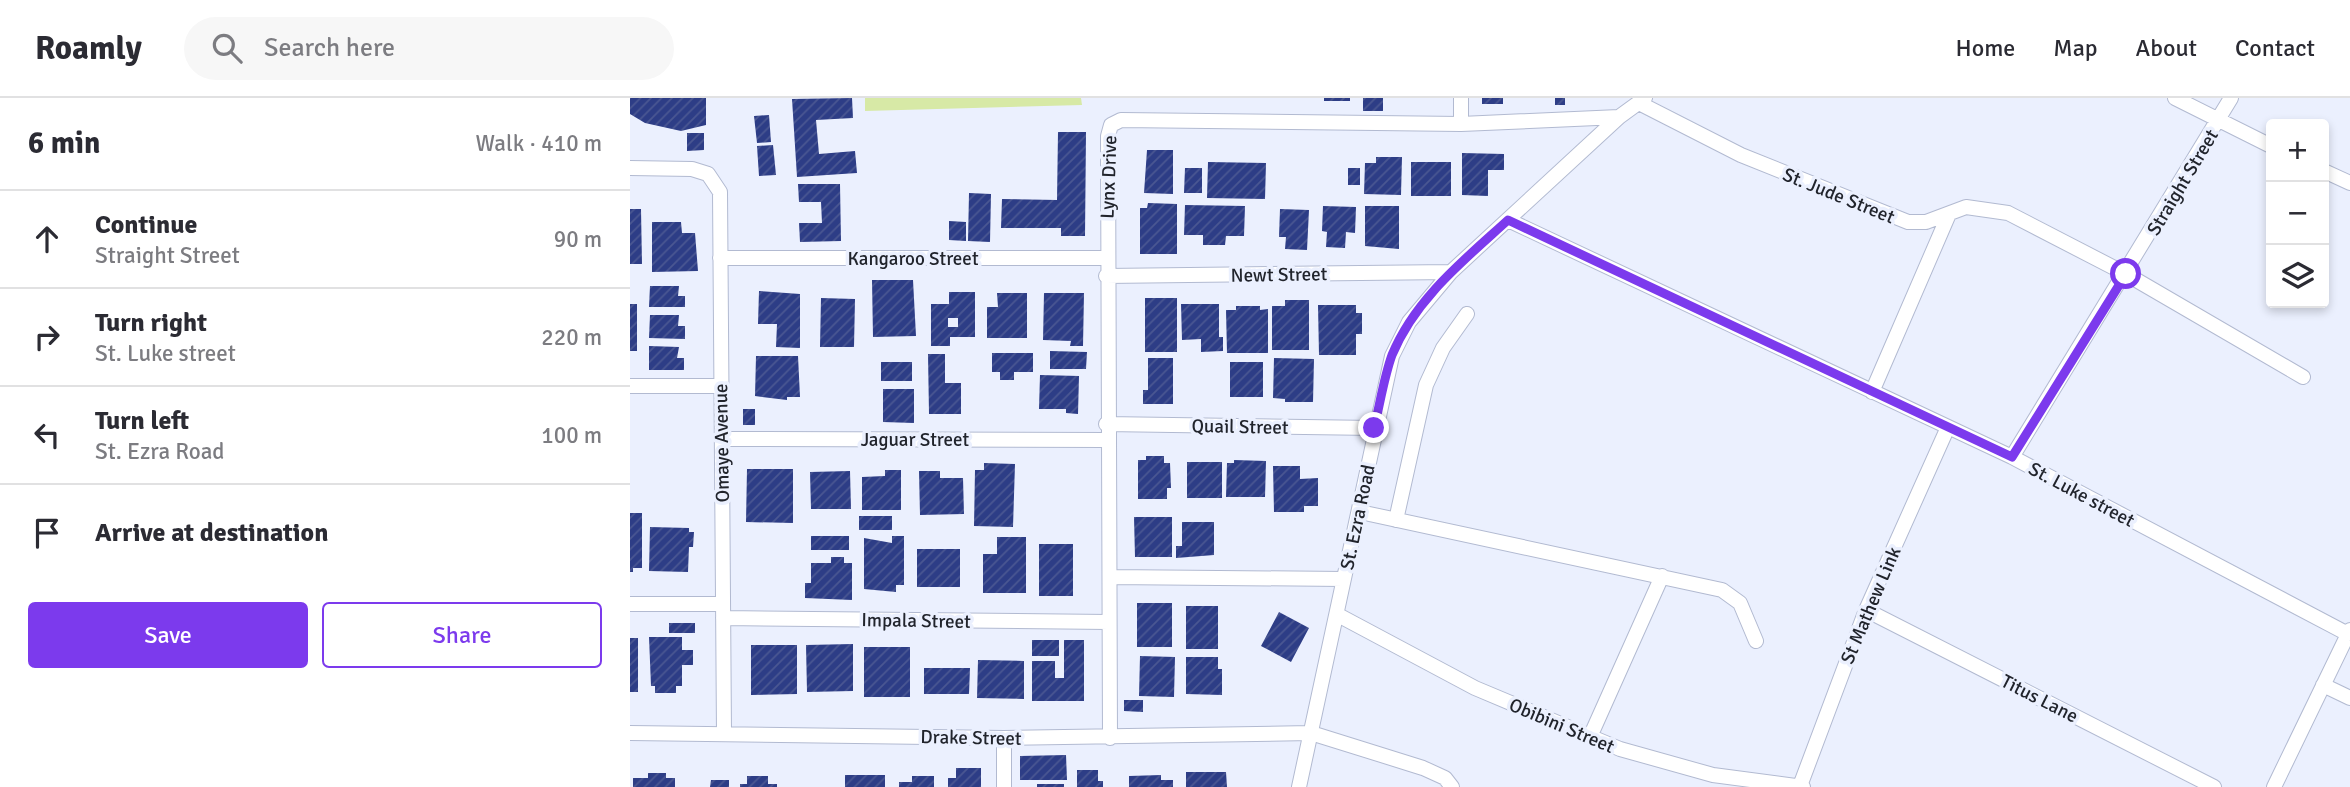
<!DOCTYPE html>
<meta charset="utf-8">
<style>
:root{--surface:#fff;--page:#f7f7f7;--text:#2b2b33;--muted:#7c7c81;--line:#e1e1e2;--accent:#7c3aed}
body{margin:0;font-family:Signika,sans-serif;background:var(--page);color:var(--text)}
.controls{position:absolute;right:21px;top:21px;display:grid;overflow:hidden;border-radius:7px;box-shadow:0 4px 10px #0003}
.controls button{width:63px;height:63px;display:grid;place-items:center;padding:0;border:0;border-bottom:2px solid var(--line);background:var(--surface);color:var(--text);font:35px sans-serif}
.stop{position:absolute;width:21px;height:21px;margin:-16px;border:5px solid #7c3aed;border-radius:50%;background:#fff}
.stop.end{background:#7c3aed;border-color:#fff;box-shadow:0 2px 7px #0008}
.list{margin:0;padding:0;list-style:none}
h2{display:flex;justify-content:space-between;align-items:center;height:91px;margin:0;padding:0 28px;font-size:30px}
h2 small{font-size:23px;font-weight:400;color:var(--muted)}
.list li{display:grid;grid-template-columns:46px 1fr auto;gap:21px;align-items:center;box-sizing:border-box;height:98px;padding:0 28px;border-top:2px solid var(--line)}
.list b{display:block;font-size:26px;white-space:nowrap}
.list p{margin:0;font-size:23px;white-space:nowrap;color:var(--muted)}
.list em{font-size:23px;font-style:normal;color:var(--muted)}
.actions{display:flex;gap:14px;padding:21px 28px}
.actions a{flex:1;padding:16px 0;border:2px solid var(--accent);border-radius:7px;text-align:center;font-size:24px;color:var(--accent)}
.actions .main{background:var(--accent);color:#fff}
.icon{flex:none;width:38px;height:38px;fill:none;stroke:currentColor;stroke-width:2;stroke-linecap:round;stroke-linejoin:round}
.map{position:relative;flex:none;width:1720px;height:689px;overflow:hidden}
header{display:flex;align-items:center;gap:42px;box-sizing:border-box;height:98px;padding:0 35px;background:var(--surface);border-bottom:2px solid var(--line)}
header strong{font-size:33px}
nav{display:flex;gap:38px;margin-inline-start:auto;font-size:24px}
.search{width:490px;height:63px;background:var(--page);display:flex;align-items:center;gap:18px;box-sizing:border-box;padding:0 24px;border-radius:38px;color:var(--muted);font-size:26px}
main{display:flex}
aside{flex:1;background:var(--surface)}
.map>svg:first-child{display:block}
.grass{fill:#d7e9a6}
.building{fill:url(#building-hatch);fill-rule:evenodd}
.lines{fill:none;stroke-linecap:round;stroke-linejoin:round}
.street-casing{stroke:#b2bad1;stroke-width:16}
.street{stroke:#fff;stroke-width:14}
.route{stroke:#7c3aed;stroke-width:9}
.labels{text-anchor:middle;stroke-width:7;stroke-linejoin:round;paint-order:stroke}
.street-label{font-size:19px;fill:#21242c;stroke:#ebf0fe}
</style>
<header>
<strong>Roamly</strong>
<div class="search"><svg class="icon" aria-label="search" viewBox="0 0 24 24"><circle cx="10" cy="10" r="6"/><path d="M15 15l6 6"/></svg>Search here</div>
<nav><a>Home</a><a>Map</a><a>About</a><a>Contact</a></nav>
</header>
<main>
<aside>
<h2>6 min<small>Walk · 410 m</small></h2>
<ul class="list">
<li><svg class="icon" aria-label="ahead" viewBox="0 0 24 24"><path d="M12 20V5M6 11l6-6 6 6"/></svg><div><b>Continue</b><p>Straight Street</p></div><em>90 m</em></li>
<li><svg class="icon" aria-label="right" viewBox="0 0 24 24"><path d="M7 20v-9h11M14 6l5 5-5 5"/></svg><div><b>Turn right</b><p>St. Luke street</p></div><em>220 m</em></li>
<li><svg class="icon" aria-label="left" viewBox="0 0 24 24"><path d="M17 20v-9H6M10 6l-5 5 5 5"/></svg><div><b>Turn left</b><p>St. Ezra Road</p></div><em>100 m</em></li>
<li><svg class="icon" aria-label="arrive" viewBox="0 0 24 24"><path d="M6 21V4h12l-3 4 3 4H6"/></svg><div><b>Arrive at destination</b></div></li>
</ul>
<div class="actions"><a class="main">Save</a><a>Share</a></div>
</aside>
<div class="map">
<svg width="1720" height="689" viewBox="0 0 1720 689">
<defs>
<pattern id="building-hatch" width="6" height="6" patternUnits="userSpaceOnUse" patternTransform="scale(1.75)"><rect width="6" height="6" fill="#2d3d86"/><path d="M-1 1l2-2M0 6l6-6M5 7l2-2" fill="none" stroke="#4a5792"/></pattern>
</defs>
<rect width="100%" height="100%" fill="#ebf0fe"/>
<!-- grass -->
<path class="grass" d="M235,0h216l1,7 -217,6z"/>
<!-- building -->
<path class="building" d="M0,0h76v27l-25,6 -36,-8 -15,-9z
M222,0l1,20 -37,2 3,34 36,-3 2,22 -60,4 -5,-78z
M694,0h26v3h-26z
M733,0h20v13h-20z
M852,0h21v6h-21z
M925,0h10v7h-10z
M139,17l2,27 -14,1 -3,-27z
M428,34h28l-1,104h-24v-8h-60l1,-29 55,1z
M57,35h17v17l-17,1z
M143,47l3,30 -17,1 -2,-30z
M517,52h26v44l-29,-1z
M832,55l42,1v16h-16v26l-26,-1z
M746,59h26l-1,38 -37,-1 1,-31h11z
M578,64l58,1 -1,36 -58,-1z
M781,64h40v34h-40z
M555,70h17v25h-18z
M718,70h12v17h-12z
M168,86h42l1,57 -41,1 -1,-19h23l-1,-21h-22z
M339,95l22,1 -1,48 -22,-1z
M518,105l29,1v50h-37v-46h7z
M555,107l60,1 -1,30h-18l-1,9h-22v-10h-19z
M693,108l33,1 -1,26 -9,-1 -1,16 -19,-1 1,-15 -5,-1z
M735,108h34v43l-34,-3z
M0,111h11l1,55h-12z
M650,111l29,1 -2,40 -22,-1 1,-12h-7z
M319,123l17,1v19l-17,-1z
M22,124h29l1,11h13l3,38 -46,1z
M242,182h41l3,56 -43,1z
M20,188h29l-1,10h7v11h-36z
M129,193l41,3v54l-24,-1 1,-23h-19z
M319,194h26v45h-25v9h-19v-42h18zM318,220h10v9h-10z
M367,195h30v45h-40v-31h11z
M414,195h40l-1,53h-13l1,-5 -28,-1z
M191,200l34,1 -1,48h-34z
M515,200h32v54h-32z
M655,202h24v50h-37v-44h13z
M0,206h7v47h-7z
M551,206h38v33h4v14l-22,1v-13l-19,1z
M688,207h38v8h6v21h-6v21h-37z
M606,208h24v4l8,-1v44h-41l-1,-43h10z
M20,217h29l-1,11h7v13l-36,-1z
M19,248l30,1 -2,11h7v12h-35z
M420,253l37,1 -1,17h-36z
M362,255h41v19h-19v8h-14v-8h-8z
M298,256h17v29h16v31h-32z
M126,258h42l2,41h-13v3l-32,-4z
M518,260h25v46h-30v-14h5z
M644,260l40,1 -1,43h-28v-3l-12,-1z
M251,264h31v19h-31z
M600,264h33v35h-33z
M410,277l39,1 -1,38 -12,-1v-4h-27z
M253,291h31v34l-31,-1z
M113,311h12v16h-12z
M516,358h18v7h6l1,25h-4v11h-29v-39h8z
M604,362l32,1 -1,36h-39l1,-34h7z
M557,364h35v36h-35z
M354,365l31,1 -2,63 -39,-1 1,-56h9z
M643,368h27v13l18,-1v28h-14v6h-30z
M117,371h46v54l-47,-1z
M255,372h16v40h-39v-33l23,-1z
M220,373l1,38h-40l-1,-37z
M289,373h21v7h23l1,36 -44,1z
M0,415h12v55h-9v4h-3z
M229,418h33v14h-33z
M504,419h38v40h-37z
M552,424h32v33l-38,3v-12h6z
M20,429l39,1v4h5l-1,15h-4l-1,25 -39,-1z
M181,438h38v14h-38z
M262,438h12v49h-8v7l-32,-3v-51l28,5z
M367,439h29v56h-43v-39h14z
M409,446h34v52h-34z
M287,451h43v38h-43z
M201,459h13v6h8v37l-47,-2v-15h6v-20h20z
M507,505h35v44h-35z
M556,508h32v43h-32z
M649,514l30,16 -18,34 -30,-16z
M39,525h26v10h-26z
M19,539h33v13h11v15h-11v21h-6v7h-21v-7h-4z
M0,540h8v54h-8z
M402,542h27v16h-27z
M434,542h20v61h-52v-40h23v17h9z
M223,546v47l-46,1 -1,-47z
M121,547h46v49l-46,1z
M234,549h46v50h-46z
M510,558l35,1 -1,40 -35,-1z
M556,559h32v12h4v26l-36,-1z
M348,562l46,1v38l-47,-1z
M294,570h46l-1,26h-45z
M494,602h19v12l-19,-1z
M436,657l1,25h-47v-24z
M326,670h25v19h-33v-9h8z
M447,672h21v11h5v6h-26z
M556,674h40l1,15h-41z
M18,675h18v5h9v9h-42v-9h15z
M215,677h40v12h-40z
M531,677v5h12v7h-44v-11z
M117,678h21v8h9v3h-37v-3h7z
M282,678h22v11h-35v-5h13z
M81,682h18v7h-19z
M407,686h27v3h-27z"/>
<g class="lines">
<defs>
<path id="street" d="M831,0v26
M1545,0l96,48
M1009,5l102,52 167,67h18l40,-15 42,6 118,61 177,103
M0,70l62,1 16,5 12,18 4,541
M1694,73l26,12
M878,122l504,237 336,177
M90,160h386
M476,178l345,-4
M0,288h89
M1242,294l77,-178
M476,326l268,4
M93,341l384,1
M1382,359l219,-359
M730,414l362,78 18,13 16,38
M766,422l30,-135 17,-37 24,-34
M480,479l234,2
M0,506h92
M1236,512l348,177
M708,517l137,73 145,61 93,26 90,12
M93,520l386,4
M1693,587l27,13
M0,635l374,5 307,-5 112,35 22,10 7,9
M960,639l72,-161
M374,640v49
M480,640l-2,-602 3,-11 10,-5 340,4 158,-7
M1170,688l66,-176 82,-183
M669,689l93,-431 17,-34 42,-50 168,-155 26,-19
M1644,689l76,-157"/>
</defs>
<!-- street casing -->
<use href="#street" class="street-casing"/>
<!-- street -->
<use href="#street" class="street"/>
</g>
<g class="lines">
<!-- route -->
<path class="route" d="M744,330c6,-24 10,-51 18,-73 23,-56 72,-95 116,-135l504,237 114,-183"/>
</g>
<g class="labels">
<!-- street labels -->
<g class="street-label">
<text transform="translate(478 79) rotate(-88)" y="7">Lynx Drive</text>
<text transform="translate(1552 84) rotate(-59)" y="7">Straight Street</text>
<text transform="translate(1209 97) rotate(22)" y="7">St. Jude Street</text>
<text x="283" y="167">Kangaroo Street</text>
<text transform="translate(649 176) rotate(-1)" y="7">Newt Street</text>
<text transform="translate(610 328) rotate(1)" y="7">Quail Street</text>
<text x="285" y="348">Jaguar Street</text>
<text transform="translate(91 345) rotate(-91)" y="7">Omaye Avenue</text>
<text transform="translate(1452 396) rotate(28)" y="7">St. Luke street</text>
<text transform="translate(727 419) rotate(-78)" y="7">St. Ezra Road</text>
<text transform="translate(1240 507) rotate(-67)" y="7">St Mathew Link</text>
<text transform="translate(286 522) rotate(1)" y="7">Impala Street</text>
<text transform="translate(1410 600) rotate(27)" y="7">Titus Lane</text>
<text transform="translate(932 627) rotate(23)" y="7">Obibini Street</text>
<text transform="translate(341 639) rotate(1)" y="7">Drake Street</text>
</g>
</g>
</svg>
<div class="controls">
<button>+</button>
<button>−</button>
<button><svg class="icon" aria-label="layers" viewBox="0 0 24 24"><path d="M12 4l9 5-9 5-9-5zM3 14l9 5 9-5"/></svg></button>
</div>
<div class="stop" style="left:1496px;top:176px"></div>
<div class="stop end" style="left:744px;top:330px"></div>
</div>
</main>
